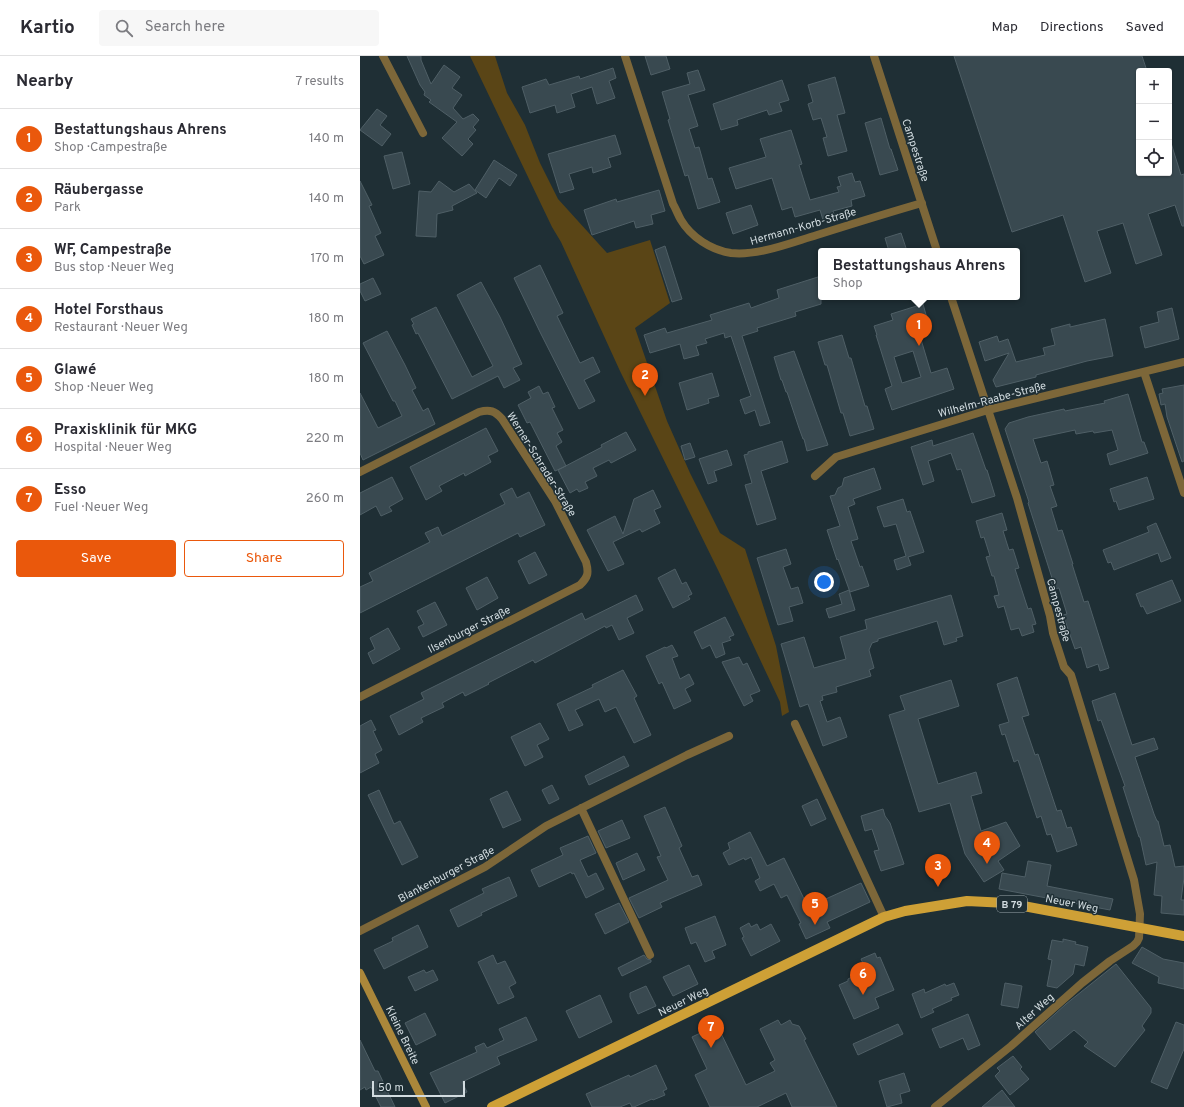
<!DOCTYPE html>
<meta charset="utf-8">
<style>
:root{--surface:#fff;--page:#f7f7f7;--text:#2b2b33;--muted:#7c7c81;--line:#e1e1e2;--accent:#ea580c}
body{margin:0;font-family:Overpass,sans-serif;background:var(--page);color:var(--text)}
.controls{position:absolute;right:12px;top:12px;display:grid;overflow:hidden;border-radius:4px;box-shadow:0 1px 3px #0004}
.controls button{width:36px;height:36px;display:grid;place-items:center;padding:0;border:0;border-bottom:1px solid var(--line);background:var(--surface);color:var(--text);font:20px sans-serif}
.scale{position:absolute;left:12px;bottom:10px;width:93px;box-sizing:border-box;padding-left:4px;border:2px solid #d2dce0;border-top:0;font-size:11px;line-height:14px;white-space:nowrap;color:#d2dce0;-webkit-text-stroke:3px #1f2f35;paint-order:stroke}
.you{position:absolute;left:464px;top:526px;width:14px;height:14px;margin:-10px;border:3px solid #fff;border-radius:50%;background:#1a73e8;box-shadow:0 0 0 6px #1a73e833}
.badge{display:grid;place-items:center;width:26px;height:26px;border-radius:50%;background:var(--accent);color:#fff;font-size:13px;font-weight:700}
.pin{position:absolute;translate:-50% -33px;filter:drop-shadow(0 1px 2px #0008)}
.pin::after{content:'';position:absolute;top:21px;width:14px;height:12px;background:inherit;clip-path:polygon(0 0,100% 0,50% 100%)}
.popup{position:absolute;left:458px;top:192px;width:202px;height:52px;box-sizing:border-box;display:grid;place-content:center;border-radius:4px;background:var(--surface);filter:drop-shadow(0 1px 3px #0005);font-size:13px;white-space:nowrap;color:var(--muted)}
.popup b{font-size:15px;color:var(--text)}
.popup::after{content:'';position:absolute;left:50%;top:100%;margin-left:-8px;border:8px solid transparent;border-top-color:var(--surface)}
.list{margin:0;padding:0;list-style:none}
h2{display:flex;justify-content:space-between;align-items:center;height:52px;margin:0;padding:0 16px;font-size:17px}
h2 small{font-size:13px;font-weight:400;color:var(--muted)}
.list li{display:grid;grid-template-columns:26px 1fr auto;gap:12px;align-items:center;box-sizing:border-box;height:60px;padding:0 16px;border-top:1px solid var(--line)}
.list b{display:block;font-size:15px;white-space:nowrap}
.list p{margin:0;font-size:13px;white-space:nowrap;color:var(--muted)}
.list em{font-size:13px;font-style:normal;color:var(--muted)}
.actions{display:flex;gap:8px;padding:12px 16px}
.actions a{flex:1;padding:9px 0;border:1px solid var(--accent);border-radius:4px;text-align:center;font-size:14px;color:var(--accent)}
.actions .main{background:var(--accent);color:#fff}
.icon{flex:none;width:22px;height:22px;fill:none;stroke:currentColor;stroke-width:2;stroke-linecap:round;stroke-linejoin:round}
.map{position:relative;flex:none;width:824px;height:1051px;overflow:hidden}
header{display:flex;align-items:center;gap:24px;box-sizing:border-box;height:56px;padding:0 20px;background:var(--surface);border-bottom:1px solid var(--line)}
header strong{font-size:19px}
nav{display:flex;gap:22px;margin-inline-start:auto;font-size:14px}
.search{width:280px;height:36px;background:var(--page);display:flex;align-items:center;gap:10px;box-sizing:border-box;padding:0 14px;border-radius:4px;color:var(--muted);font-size:15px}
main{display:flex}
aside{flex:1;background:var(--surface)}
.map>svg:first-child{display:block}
.green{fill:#5a4516}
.building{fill:#394950;stroke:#4f5f66;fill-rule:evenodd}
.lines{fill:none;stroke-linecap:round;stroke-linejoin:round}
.street{stroke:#7d6739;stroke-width:8}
.secondary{stroke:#ab873a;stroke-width:8}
.primary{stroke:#cea036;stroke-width:10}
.labels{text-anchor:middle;stroke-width:3;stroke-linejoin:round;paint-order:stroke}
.shield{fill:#1f2f35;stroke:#9ca8ad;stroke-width:1}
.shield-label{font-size:10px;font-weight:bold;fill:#d2dce0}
.street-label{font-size:11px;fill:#d2dce0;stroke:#1f2f35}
</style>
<header>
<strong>Kartio</strong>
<div class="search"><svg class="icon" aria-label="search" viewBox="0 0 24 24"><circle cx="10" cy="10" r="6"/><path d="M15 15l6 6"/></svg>Search here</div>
<nav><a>Map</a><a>Directions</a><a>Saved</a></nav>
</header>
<main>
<aside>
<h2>Nearby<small>7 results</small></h2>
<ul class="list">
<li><span class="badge">1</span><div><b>Bestattungshaus Ahrens</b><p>Shop · Campestraße</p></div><em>140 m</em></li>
<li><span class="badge">2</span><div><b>Räubergasse</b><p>Park</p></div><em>140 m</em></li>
<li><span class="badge">3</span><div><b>WF, Campestraße</b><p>Bus stop · Neuer Weg</p></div><em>170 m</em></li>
<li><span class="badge">4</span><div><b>Hotel Forsthaus</b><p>Restaurant · Neuer Weg</p></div><em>180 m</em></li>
<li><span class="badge">5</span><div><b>Glawé</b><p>Shop · Neuer Weg</p></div><em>180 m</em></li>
<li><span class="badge">6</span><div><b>Praxisklinik für MKG</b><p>Hospital · Neuer Weg</p></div><em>220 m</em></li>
<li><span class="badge">7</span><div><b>Esso</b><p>Fuel · Neuer Weg</p></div><em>260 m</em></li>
</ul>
<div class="actions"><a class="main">Save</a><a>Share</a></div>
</aside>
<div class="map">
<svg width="824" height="1051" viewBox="0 0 824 1051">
<rect width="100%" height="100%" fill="#1f2f35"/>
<!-- green -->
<path class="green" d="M110,0h25l12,37 18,32 15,38 18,36 49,54 43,-13 20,63 -35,25 32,93 23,52 30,60 25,16 31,97 13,66 -7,4 -2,-14 -61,-130 -99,-201 -59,-129 -9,-15z"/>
<!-- building -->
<path class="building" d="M47,0h14v4l10,24 13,-19 16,12 -8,11 10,7 -9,13 10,11 10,-5 6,6 -6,7 3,3 -8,9 5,5 -11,12 -20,-18 15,-16 -28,-20 2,-2 -7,-5 1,-3 -5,-7z
M285,0h21l4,13 -19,6z
M594,0h188l5,15h-8v102h30v-30h2l10,32 3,-1v52h-2l-7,-21 -27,9 14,41 -26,9 -13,-41 -26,8 14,42 -26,9 -22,-67 -51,17z
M253,12l3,10 -7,3 6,17 -18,6 -5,-17 -21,7 4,13 -18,6 -2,-8 -25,8 -8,-26 24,-8 3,6 30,-9 1,3z
M338,14l7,20 -17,5 10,31 -9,3 6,19 4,-1 9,32 4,-1 8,24 -22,7 -10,-34 -3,1 -10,-33 -7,-23 2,-1 -8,-27 28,-8 -3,-11z
M475,21l10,36 -8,2 10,36 -19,5 -5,-18 4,-1 -6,-19 -8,2 -5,-16 5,-2 -5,-17z
M422,24l7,20 -10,3 3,8 -13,4 -2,-5 -30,10 1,5 -17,5 -8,-26z
M17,53l10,7 -7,9 11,9 -9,12 -22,-16z
M521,62l9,31h1l7,21 -18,5 -15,-52z
M431,74l11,34 -3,1 11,35 29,-8 -2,-5 4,-1 -3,-9 14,-4 3,9 5,-1 5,15 -14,4 1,6 -19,5 2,6 -12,3 -3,-10 -25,7 -3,-10 -10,3 -10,-32 -36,11 -7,-21 37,-11 -6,-18z
M255,79l6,19 -13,4 3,9 -18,6 -1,-6 -23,7 5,15 -14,4 -12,-39z
M42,96l8,32 -17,5 -9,-33z
M134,104l23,15 -7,11 -11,-8 -13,20 -11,-8z
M0,125l12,24 -3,1 12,27 -6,3 9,19 -20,9 -4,-8z
M79,125l15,11 15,-8 8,9 -25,13 1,4 -16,4 -1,23 -20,-1 3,-45 12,1z
M299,134l6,21 -14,4 2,9 -17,4 -2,-7 -42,14 -8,-25 32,-11 1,3z
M391,149l7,20 -25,9 -7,-21z
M541,177l6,18h-18l-4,-13z
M305,190l17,53 -10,3 -17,-52z
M180,209l23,48 -6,3 23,47 13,-6 7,15 -16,8 11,21 -16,8 -39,-77 -26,-54z
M461,220v28l-26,8 1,4 -39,12 1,3 -16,5 28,87 -10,3 -5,-16 -10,4 -5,-14 11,-4 -20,-60 -6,2 -1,-5 -19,6 2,4 -11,3 3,9 -15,4 -4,-15 -30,9 -6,-18 21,-7 2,5 45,-13 -2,-5 39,-12 2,5 28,-10 -2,-8z
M13,222l8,16 -16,7 -5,-10v-7z
M121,226l19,35 22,47 -9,4 7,12 -16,8 -6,-12 -46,23 -34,-66 -2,1 -4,-9 2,-1 -3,-5 25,-12 36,70 21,-11 -36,-71z
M563,248l5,18 -11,4 14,47 16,-5 7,21 -62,21 -7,-21 7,-3 -16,-51h1l-3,-9 19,-6 -2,-6zM553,295l8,26 -19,6 -8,-26z
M812,252l7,31 -34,9 -5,-21 19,-5 -2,-10z
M745,263l8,37 -26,5 -51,14v2l-40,10 -3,-7 16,-27 -24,8 -6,-19 18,-6 2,6 9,-3 8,23 29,-7 -2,-7 12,-3 -4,-16 19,-5v3z
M27,275l18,34 11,23 -4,2 11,21 5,-3 7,16 -72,36 -3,-7v-60l18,35 24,-12 -7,-15h-2l-30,-58z
M482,279l7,23h2l14,48h2l7,23 -24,7 -7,-23h-2l-14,-48h-2l-7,-23z
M434,295l34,94 -21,6 -3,-12h-1l-4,-11 -12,-36h-1l-4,-12h-1l-7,-23z
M352,317l7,23 -11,3 1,4 -22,7 -8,-27z
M824,329v76l-2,1 -15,-45 -2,-13 -4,1 -2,-11 4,-1 -1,-4z
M179,330l4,8 5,-2 7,15 -3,1 11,22 -6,3 5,9 -6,4 10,20 -11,5 -25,-49 -3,1 -9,-18 13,-7 -3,-6z
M768,338l14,48h2l4,11 -38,12 -3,-11 11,-4 -6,-20 -18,3 -1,-2 -17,3 -1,-4 -42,9 8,24 6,-2 7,24 -4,1 7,20 -6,2 7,23 4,-1 11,34h-1l12,38 4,-1 21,67 -9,3 -2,-7 -11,4 -6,-21 -6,2 -12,-34 4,-1 -8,-26 -5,1 -4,-10 2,-1 -24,-75 1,-1 -24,-73 4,-6 19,-6 36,-8 1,2 40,-8 -1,-2z
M126,372l12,23 -10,5 3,6 -26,14 -1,-3 -25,13 3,5 -16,9 -16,-33z
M266,376l10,18 -25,13 -2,-3 -16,8 4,8 -12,6 3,6 -9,4 -2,-3 -7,4 -12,-23 44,-23 -1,-2z
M613,377l13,37h1l8,26 -23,7 -11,-34 -4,1 -6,-17 -23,8 6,20 -11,4 -12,-38 21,-7 1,6z
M422,385l6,21 -27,9 15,48 -19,6 -12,-40 7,-2 -8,-28 4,-1v-2z
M330,387l5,14 -10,3 -4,-14z
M367,394l5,15 -18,6 3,10 -9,3 -9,-25z
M514,412l7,21 -28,10 2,5 -7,3 10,32 -7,2 9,26 2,-1 7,20 -19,6 -12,-33 -1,1 -10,-30 13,-4 -10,-30 5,-1 3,-7 4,-2 2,-8z
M32,421l11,22 -14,8 3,4 -11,5 -5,-10 -16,9v-22z
M787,421l7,22 -35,11 -3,-9 -2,1 -4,-13z
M152,432l5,10 12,-6 16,33 -25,12 -2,-4 -158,80v-26l13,-6 -4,-8 61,-31 -5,-9 13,-6 4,9 63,-32 -5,-10z
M293,434l8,17 -7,3 6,13 -18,9 -2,-3 -27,13 11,22 -16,7 -21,-41 28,-14 8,18 11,-35z
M543,443l4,13 3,-1 14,41 -16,5 3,8 -14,5 -3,-10 12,-4 -10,-32 -12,3 -7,-20z
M642,457l5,17 -4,1 6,19 4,-1 6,19 -4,1 13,40 3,-1 5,16 -4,1 2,7 -12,4 -3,-8 -8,2 -7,-24 -6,2 -4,-12 5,-1 -5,-19h-2l-6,-19 4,-1 -6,-19 -3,1 -5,-17z
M796,467l15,35 -10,4 -3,-9 -44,17 -3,-8 -3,1 -5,-13 46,-18 -2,-5z
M426,493l5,15 -8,3 8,22 7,-2 5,16 -14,4 4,14 -15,4 -21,-67z
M175,496l12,23 -18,9 -11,-23z
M315,513l7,15 4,-2 6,12 -4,2 2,3 -17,9 -15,-30z
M127,521l11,21 -21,12 -11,-22z
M812,524l9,21 -34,13 -4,-8 -2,1 -5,-13z
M489,534l6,20 -26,8 -3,-9 16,-5 -3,-10z
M276,539l7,15 -16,8 7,15 -15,7 -7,-15 -6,3 -1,-2 -70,37 -2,-3 -45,23 1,1 -24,12 -2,-4 -21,11 2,4 -23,11 2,4 -24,13 -9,-19 34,-17 -3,-6 161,-80 3,7z
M591,539l12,41 -7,2 1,3 -13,4 -7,-24 -59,18v2l-6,2 -3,7 5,18 -5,2 2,6 -35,11 1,5 -15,4 1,4 -3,1 7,21 13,-5 7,20 -24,9 -15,-42 -8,3 -19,-63 23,-7 10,31 32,-9 -6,-22 27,-8 -2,-9z
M75,546l12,23 -24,12 -5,-10 6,-3 -7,-13z
M365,561l9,18 -5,2 2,3 -9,3 3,11 -9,4 -6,-13 -8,4 -8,-17z
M28,572l12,21 -27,15 -5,-11 7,-4 -5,-11z
M312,589l6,11 -6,2 8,21 9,-5 5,10 -9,5 6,12 -17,8 -12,-27 -3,2 -13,-28 19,-9 1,1z
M379,601l4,8 4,-2 13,28 -10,4 3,6 -9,5 -22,-44z
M263,614l14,26 -3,2 17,37 -17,8 -18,-36 -11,5 -6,-13 -24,11 8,15 -14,6 -12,-27 36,-17 -1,-2z
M657,621l12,38 -7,2 13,38 3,-1 19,57 4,-1 6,18 4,-1 6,18 -20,7 -6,-18 -4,1 -6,-19 -4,2 -19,-58 -4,2 -9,-28 -3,1 -3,-10 10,-3 -12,-38z
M591,624l8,26 -41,13 20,65 38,-12 6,21 -11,3 10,35 25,-9 14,24 -22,15 6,9 -20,12 -19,-28 -15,-51 -31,9 -30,-97 16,-5 -5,-14z
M755,637l17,52 22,-7 4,11 -23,8 19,57 3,7h1l6,25 6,-1 5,22 9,-1v12l-3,22h3v15l-23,-2 1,-17 -8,-1 3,-33 -11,3 -6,-28h-1l-16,-50 2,-1 -24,-66 -3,1 -6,-20z
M11,664l5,10 -3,1 9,19 -7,4 4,9 -19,10v-47z
M180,667l9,16 -12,6 6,12 -18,9 -14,-29z
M264,700l5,10 -40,19 -4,-9z
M192,729l7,14 -10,5 -7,-14z
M19,734l15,34 6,-3 18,36 -16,8 -34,-70z
M147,735l14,29 -18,8 -13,-29z
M457,743l9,20 -15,7 -9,-20z
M305,751l17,39 -3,2 13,29 6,-2 4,10 -42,18 2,4 -23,11 -10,-20 39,-18 -11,-23 4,-1 -17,-40z
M523,753l2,7 5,7 14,41 -23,7 -7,-20 5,-1 -7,-21 -7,2 -4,-15z
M262,764l8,18 -24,10 -8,-17z
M390,776l17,34 17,-8 24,49 53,-24 9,19 -43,20 3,6 -24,11 -7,-15 2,-1 -14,-28 -6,3 -7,-14 -14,7 -5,-10 5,-3 -9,-21 -6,3 -1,-2 -15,7 -6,-12 7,-4 -2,-6z
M228,780l8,17 -16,7 8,17 8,-4 8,16 -18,9 -12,-25 -2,1 -1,-2 -32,15 -8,-17 32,-15 -3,-7z
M277,797l8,17 -22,10 -7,-17z
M668,805l23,4 -4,21 66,13 -3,11 -111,-21 3,-16 23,4z
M149,821l8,19 -36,17 1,2 -24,12 -8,-17 34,-17 -2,-4z
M259,847l10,19 -24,12 -10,-20z
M355,860l11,29 -14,6 3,7 -10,4 -9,-20 -5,2 -6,-16z
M389,867l2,4 6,-3 3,6 11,-6 9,17 -29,15 -9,-18 2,-1 -4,-9z
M58,869l10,22 -44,22 -10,-19 19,-9 -1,-3z
M703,883l13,3 -1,2 13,3 -4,19 -9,-2 -2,10 -16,14 -10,-2 5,-26 -4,-1 4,-19 11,2z
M782,891l21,12 21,4v26l-26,-6 1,-6 -27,-14z
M515,897l2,5 3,-1 14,33 -19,8 4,10 -25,11 -15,-34 9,-4v-2l18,-9 -5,-11z
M133,899l4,9 8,-3 11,22 -7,4 5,10 -16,7 -20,-42z
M284,899l3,4 4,1v2l-29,14 -4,-8z
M756,908l35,44v5l-9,13 3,4 -30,37 -31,-21 4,-4 -14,-12 -24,20 -15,-18 31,-28z
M329,909l9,19 -25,12 -10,-19z
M64,914l2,3 7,-3 5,10 -23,11 -7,-14z
M594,927l5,12 -8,3 1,2 -20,9 2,3 -13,6 -9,-24 12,-5 1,4 20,-9 1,2z
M645,927l17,3 -4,22 -17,-3z
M286,930l10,20 -18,8 -8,-17v-4z
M240,939l12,27 -33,16 -13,-27z
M65,957l11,22 -20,10 -11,-22z
M608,958l12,31 -12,5 -5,-12 -23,10 -8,-19z
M166,961l11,23 -40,17 3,7 -38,18 5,10 -22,11 -15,-30 47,-21 -2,-5 9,-4 3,5 17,-8 -5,-11z
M418,964l3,5 9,-5 2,4 7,2 7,13 -2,1 33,67h-45l-6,-14 -29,14h-47l-15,-32 12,-6 -15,-32 25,-12 29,60 29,-14 -5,-8 5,-3 -15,-31z
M816,966l8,3v24l-17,40 -16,-7z
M538,968l5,10 -45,21 -5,-11z
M0,984l15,31h3l17,36h-14l-10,-20 -5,3 -1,-3 -5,3z
M653,1000l9,11 -2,2 9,10 -19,16 -15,-19 5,-5 -3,-3z
M296,1009l11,24 -4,2 2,4 -12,5 -1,-1 -18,8h-2l-2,-4 -10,4h-28l-6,-13 43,-19 1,2z
M544,1017l6,18 -10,3 2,9 -15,4 -8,-26z
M642,1034l13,17h-33z"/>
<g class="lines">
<!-- street -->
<path class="street" d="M23,0l40,77
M265,0l48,148c3,5 5,11 8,16 10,17 30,30 50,33 27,3 59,-10 86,-18 35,-11 70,-22 105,-32
M514,0l63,195
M784,316l40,121
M0,416l119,-60c11,-3 16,-1 23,7l53,82 31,61c3,11 2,15 -6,23l-220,112
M455,420l21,-19 152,-47 196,-48
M435,668l89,193
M221,752l69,147
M0,875l125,-64 61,-41 141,-71 42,-19
M575,1051l76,-61 71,-63 28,-22 23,-15 4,-4 2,-4 1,-24 -6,-34 -63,-205 -7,-8 -11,-34 -3,-17 -33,-118 -66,-201"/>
<!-- secondary -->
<path class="secondary" d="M0,917l66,134"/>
<!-- primary -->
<path class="primary" d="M132,1051l392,-190 21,-6 62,-10 40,2 177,33"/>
</g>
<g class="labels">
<!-- shield labels -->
<rect class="shield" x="637" y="840" width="30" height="16" rx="3"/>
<g class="shield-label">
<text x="652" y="852">B 79</text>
</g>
<!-- street labels -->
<g class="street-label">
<text transform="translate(556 94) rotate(72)" y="4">Campestraße</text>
<text transform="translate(443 170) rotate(-16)" y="4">Hermann-Korb-Straße</text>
<text transform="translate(632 343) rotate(-15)" y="4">Wilhelm-Raabe-Straße</text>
<text transform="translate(182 408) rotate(58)" y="4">Werner-Schrader-Straße</text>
<text transform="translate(699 554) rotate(75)" y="4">Campestraße</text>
<text transform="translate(109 573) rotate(-27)" y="4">Ilsenburger Straße</text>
<text transform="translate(86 818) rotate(-28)" y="4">Blankenburger Straße</text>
<text transform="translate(712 847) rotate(11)" y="4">Neuer Weg</text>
<text transform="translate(323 945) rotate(-26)" y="4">Neuer Weg</text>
<text transform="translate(674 955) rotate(-42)" y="4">Alter Weg</text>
<text transform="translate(43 979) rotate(64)" y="4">Kleine Breite</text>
</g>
</g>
</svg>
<div class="controls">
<button>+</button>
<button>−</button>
<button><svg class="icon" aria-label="locate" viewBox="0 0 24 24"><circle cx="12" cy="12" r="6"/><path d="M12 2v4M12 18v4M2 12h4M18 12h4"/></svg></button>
</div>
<div class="scale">50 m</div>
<div class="you"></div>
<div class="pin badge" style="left:559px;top:290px">1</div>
<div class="popup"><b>Bestattungshaus Ahrens</b>Shop</div>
<div class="pin badge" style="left:285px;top:340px">2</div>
<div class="pin badge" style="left:578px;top:831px">3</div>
<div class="pin badge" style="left:627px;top:808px">4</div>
<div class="pin badge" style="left:455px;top:869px">5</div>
<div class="pin badge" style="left:503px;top:939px">6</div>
<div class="pin badge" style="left:351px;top:992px">7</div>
</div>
</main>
